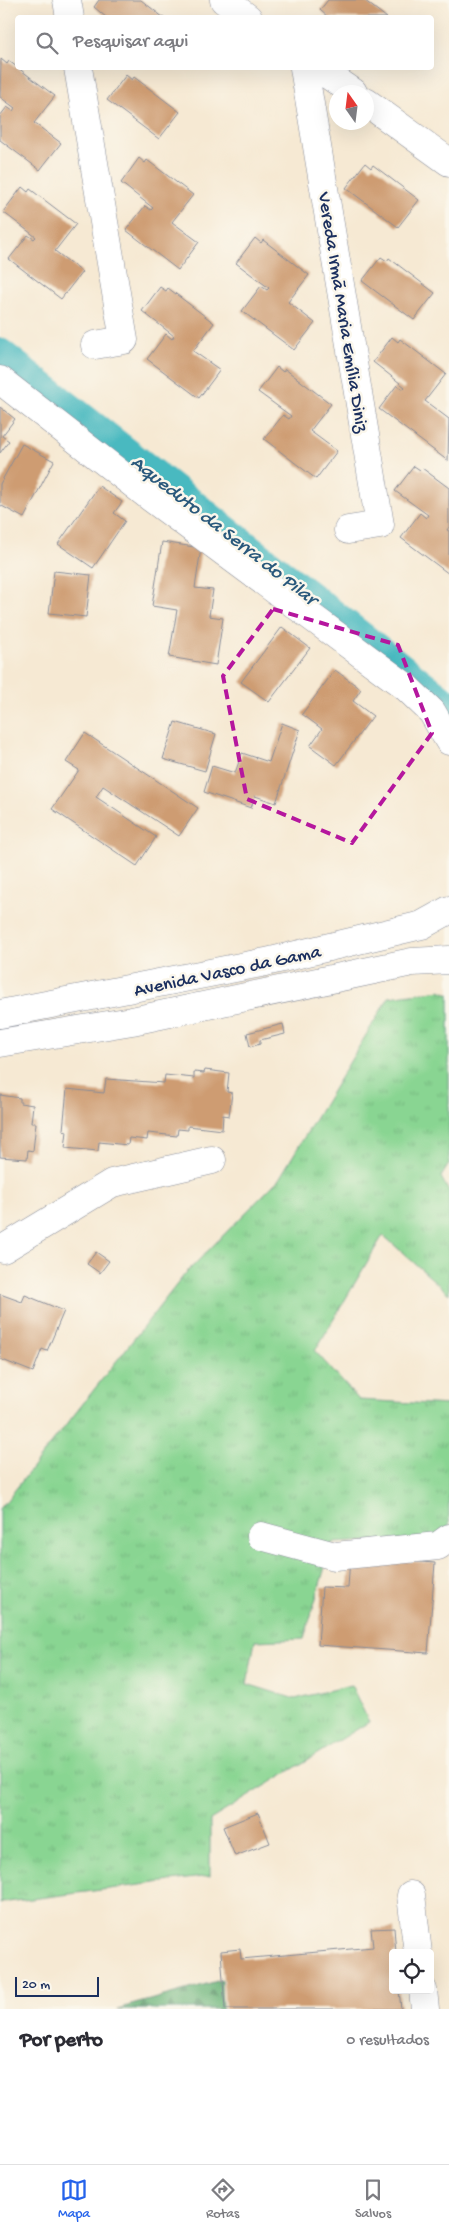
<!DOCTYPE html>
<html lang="pt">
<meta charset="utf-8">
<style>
:root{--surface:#fff;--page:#f2f2f3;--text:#2b2b33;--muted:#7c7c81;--line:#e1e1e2;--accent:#2563eb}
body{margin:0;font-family:"Gochi Hand",sans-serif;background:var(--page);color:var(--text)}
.controls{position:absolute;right:15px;bottom:15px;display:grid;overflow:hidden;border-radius:5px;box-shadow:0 5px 20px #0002}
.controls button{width:45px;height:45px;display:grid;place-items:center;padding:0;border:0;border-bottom:1px solid var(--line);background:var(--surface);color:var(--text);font:25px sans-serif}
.compass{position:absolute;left:329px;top:85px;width:45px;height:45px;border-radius:50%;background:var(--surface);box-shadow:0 5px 20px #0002;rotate:346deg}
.scale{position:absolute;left:15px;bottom:12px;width:84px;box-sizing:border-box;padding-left:5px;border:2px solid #1b2f5e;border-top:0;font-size:14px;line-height:18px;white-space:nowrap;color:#1b2f5e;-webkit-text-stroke:4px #fbf7ec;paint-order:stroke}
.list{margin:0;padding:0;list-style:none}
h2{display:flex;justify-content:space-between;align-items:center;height:65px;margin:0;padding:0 20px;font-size:21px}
h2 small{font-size:16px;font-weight:400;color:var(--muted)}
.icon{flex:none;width:28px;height:28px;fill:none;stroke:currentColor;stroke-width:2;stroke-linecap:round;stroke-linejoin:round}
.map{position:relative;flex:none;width:449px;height:2009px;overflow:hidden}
.search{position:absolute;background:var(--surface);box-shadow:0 5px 20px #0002;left:15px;right:15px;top:15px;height:55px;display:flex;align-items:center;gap:12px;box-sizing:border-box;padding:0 18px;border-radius:5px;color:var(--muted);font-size:19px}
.sheet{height:155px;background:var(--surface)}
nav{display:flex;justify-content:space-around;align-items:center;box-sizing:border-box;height:70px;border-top:1px solid var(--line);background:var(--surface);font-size:14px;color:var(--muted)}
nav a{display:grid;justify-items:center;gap:2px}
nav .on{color:var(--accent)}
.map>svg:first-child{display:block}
.grass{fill:url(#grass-tufts);stroke:#528278}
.forest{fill:url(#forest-firs);stroke:#44726d}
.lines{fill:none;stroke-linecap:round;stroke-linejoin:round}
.canal{stroke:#49b9c0;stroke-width:30}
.building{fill:#ce9c72}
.minor-casing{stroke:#888c98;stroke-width:29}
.major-casing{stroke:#888c98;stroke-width:29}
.minor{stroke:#fff;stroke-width:28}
.major{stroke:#fff;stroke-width:28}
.marked{fill:none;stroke:#b5179e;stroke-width:4;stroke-dasharray:10 6;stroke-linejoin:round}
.labels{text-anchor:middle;stroke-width:5;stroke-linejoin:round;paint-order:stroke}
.street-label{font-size:19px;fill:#1b2f5e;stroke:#fbf7ec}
.water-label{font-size:20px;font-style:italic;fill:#29587b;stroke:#fbf7ec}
</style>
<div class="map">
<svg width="449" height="2009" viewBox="0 0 449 2009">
<defs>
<pattern id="grass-tufts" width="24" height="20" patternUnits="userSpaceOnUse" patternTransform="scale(1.25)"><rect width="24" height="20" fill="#89d592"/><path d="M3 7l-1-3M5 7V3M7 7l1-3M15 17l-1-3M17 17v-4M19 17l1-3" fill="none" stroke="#76b780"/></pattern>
<pattern id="forest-firs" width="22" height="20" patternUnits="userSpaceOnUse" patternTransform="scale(1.25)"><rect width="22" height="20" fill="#6eb67c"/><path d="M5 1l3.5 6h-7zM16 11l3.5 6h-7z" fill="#5a9469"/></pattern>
</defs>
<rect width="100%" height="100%" fill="#fbf7ec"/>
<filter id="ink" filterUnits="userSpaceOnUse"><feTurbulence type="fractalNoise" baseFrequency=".02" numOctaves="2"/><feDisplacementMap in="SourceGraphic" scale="10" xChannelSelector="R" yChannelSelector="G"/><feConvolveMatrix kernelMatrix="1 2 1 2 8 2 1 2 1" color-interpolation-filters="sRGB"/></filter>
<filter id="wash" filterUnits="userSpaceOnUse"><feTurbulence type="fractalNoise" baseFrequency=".0096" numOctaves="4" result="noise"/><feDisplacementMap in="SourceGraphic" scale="20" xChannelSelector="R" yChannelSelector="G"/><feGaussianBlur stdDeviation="1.12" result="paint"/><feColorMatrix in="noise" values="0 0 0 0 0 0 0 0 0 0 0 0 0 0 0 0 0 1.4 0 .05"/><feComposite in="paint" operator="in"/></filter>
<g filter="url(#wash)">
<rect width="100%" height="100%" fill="#f6e9d3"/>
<!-- grass -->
<path class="grass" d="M440,990l9,4v170l-8,13 8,15v102l-66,-59 -68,116 44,49 90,5v121l-16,12 -101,5 -28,96 -49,2 -8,43 48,15 56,-14 18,37 -159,98v56l-210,27v-394l185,-235 94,-95 110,-182z"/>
<!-- forest -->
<path class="forest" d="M221,1980l1,29h-105z"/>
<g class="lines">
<!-- canal -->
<path class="canal" d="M0,353l449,352"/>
</g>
<g id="blocks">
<!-- building -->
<path class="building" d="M99,0h42l23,18h-57l-13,-11z
M328,0h36l23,18h-58l-9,-8z
M1,59l6,5 2,-3 46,35 -21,27 27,20 -21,27 -40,-30v-24l7,-9 6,4 2,-3 -15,-11z
M126,75l6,5 2,-3 46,35 -21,27 -52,-39z
M139,158l6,5 2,-3 46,35 -21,27 27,20 -21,28 -52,-40 19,-24 6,4 2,-2 -32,-25z
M365,163l6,5 2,-3 46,35 -21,27 -52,-39z
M22,187l6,5 2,-3 46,35 -21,27 27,21 -21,27 -52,-40 19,-24 6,4 2,-2 -33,-25z
M255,238l6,5 2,-3 46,35 -21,27 27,21 -21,27 -52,-39 19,-25 6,4 2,-2 -33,-25z
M381,257l6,4 2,-3 46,35 -21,27 -52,-39z
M160,287l6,4 2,-3 46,35 -21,28 27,19 -21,28 -52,-39 19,-25 6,5 2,-3 -32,-25z
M392,337l6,5 2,-3 46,35 -21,27 24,18 -1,42 -69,-52 18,-24 6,4 2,-2 -32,-25z
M277,367l6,5 2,-3 46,35 -21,27 27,20 -21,28 -52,-40 19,-24 6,4 2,-3 -33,-24z
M0,407l15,12 -13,17 7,5 -9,12z
M22,444l32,17 -30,57 -24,-13v-21z
M414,466l6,4 2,-2 27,20v39l-2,3 2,1v43l-48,-36 19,-25 6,5 2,-3 -33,-24z
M99,486l23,16 -8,11 11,8 -32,47 -35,-24z
M162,542l39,6 -6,40 18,2 -4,26 14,2 -7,47 -47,-8 8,-47 -25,-4z
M54,571l37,4 -5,42 -37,-4z
M282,627l28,21 -41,54 -28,-20z
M335,670l26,19 -8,12 20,15 -37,49 -26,-19 12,-17 -20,-15z
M175,722l41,12 -11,37 -42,-12z
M282,723l18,7 -24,73 -21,-7 -4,12 -47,-16 8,-26 23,7 7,-20 27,9z
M85,733l113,75 -19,28 -76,-50 -7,11 60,40 -19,29 -85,-57 27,-39 -13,-8z
M283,1024l2,10 -25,6v4l-10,3 -3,-14z
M205,1070l24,3 -2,19 5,1 -3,23 -6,-1 -1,15 -34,-4v4l-10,-1 -1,7 -29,-3 -1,7 -18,-2 -1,7 -29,-3 -1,9 -33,-3 2,-17 -4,-1 4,-41 37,4 2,-14 58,4 1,-8 29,3v-6l10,1z
M0,1095l20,3v5l13,2 -2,18h5l-3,28 -5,-1 -1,9 -27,-2z
M96,1252l13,9 -9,12 -13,-9z
M0,1294l22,8 3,-7 39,16 -17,40 -5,-2 -9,23 -33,-13z
M350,1557l85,6 -7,90 -110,-8 4,-58 26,1z
M258,1813l12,30 -35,13 -12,-29z
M394,1928l2,25h-3v37h6l2,19h-176l-4,-58 19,-2 1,10 132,-12 -2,-18z"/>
</g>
</g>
<g filter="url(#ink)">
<use href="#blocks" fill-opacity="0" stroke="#888c98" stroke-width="1"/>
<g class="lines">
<defs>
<path id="minor" d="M67,0l3,18
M224,0l24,18
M78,68l46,272 -29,5
M304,68l76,457 -32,5
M318,68l35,24
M366,102l83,60
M0,1248l3,1 109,-66 100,-23
M261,1536l74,20 103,-10 11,-8
M411,1895l7,58
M423,1990l2,19"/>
<path id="major" d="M0,380l150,117 256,190 26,25 17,29
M0,1014l266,-52 156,-37 27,-15
M0,1043l132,-22 280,-59 37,-2"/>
</defs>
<!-- minor casing -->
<use href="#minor" class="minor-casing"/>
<!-- major casing -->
<use href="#major" class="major-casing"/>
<!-- minor -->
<use href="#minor" class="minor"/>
<!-- major -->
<use href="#major" class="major"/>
</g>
</g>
<!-- marked area -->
<path class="marked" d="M273,609l125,36 34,88 -80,110 -105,-44 -24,-123z"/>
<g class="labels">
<!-- street labels -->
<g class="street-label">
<text transform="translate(345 312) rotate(81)" y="7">Vereda Irmã Maria Emília Diniz</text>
<text transform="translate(227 969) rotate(-12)" y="7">Avenida Vasco da Gama</text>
</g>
<!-- water labels -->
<g class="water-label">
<text transform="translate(225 529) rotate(38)" y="7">Aqueduto da Serra do Pilar</text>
</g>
</g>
</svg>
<div class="controls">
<button><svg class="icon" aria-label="locate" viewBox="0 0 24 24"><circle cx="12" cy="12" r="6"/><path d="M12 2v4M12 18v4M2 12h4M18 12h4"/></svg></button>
</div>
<svg class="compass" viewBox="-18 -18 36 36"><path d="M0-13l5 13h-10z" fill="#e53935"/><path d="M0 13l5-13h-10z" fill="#7c7c81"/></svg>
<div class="scale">20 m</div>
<div class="search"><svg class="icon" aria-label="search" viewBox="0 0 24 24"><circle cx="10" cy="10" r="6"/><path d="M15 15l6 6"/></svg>Pesquisar aqui</div>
</div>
<section class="sheet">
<h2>Por perto<small>0 resultados</small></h2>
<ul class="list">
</ul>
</section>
<nav>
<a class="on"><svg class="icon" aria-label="map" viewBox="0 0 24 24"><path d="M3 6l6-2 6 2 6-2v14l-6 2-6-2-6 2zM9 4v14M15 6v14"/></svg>Mapa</a>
<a><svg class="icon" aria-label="directions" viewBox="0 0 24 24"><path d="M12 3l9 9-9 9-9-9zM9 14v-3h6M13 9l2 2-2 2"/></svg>Rotas</a>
<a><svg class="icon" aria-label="saved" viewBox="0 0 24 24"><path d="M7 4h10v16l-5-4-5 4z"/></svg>Salvos</a>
</nav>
